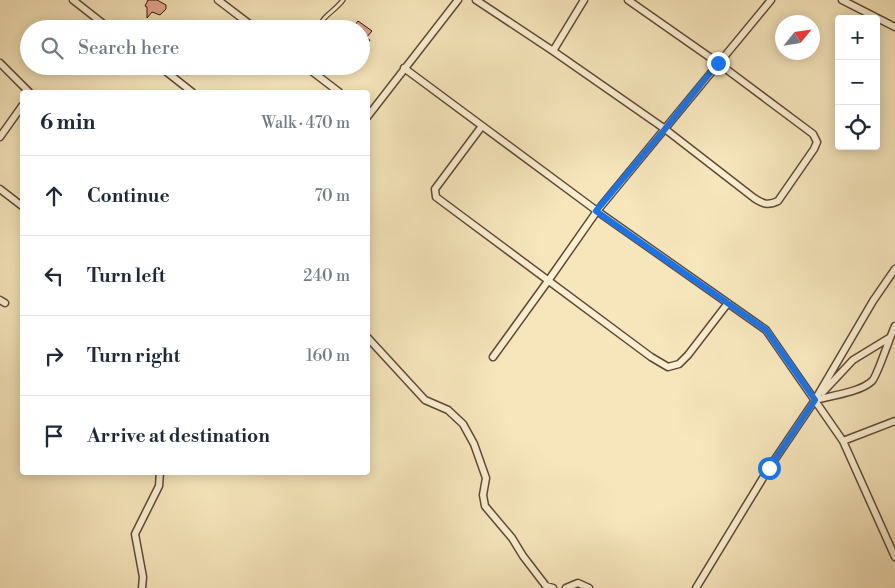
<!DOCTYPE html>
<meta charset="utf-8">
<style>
:root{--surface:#fff;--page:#f6f6f7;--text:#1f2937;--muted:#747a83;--line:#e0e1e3}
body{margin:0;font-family:"Libre Bodoni",serif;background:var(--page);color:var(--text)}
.controls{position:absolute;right:15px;top:15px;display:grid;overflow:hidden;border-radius:5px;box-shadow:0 2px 12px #0003}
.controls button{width:45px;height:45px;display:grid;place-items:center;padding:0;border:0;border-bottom:1px solid var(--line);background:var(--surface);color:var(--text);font:25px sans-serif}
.compass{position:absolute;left:775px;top:15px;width:45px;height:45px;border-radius:50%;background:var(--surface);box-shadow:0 2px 12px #0003;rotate:60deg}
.stop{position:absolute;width:15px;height:15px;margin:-11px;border:4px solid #1a73e8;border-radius:50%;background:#fff}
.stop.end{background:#1a73e8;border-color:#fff;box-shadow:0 1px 5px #0008}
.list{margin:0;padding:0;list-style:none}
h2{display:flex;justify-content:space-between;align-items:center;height:65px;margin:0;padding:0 20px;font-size:21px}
h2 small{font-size:16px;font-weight:400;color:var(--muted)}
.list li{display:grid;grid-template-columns:32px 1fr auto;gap:15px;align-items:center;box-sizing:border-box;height:80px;padding:0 20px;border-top:1px solid var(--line)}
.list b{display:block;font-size:19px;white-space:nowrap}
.list em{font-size:16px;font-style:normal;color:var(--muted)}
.icon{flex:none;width:28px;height:28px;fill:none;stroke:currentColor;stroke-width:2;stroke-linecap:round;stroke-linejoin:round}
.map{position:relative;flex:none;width:895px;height:588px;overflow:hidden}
.search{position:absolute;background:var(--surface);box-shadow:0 2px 12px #0003;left:20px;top:20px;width:350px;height:55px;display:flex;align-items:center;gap:12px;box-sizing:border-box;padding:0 18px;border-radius:28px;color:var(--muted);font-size:19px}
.panel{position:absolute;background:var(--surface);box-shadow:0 2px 12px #0003;left:20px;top:90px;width:350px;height:385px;border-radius:5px}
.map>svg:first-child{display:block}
.building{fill:#e7a794;stroke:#2e1505}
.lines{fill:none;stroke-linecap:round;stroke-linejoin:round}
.lane-casing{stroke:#604933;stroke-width:5.5}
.street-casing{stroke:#604933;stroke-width:9}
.lane{stroke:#faefd3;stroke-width:3}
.street{stroke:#faefd3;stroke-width:6}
.route{stroke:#1a73e8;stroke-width:6}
</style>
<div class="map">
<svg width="895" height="588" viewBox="0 0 895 588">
<rect width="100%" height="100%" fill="#f7e6bc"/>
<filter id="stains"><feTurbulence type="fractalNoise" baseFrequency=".004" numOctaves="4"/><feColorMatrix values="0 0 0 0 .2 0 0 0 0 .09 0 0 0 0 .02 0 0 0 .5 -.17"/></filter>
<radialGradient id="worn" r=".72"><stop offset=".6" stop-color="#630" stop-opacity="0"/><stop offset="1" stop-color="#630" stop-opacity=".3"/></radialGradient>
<!-- building -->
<path class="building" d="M148,0h9l9,5v4l-6,6 -8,-3 -5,6v-11l-2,-1z
M358,21l14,10 -6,7 4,2 -9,12v-23h-9z
M168,66h33l-4,8 -5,-3 -4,4z"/>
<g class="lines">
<defs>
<path id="lane" d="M318,29c6,-15 16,-17 25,-29"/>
<path id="street" d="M73,0l37,29
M218,0l38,29
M476,0l77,51 112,78 89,69c9,6 14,8 24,3l36,-52 3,-7 -4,-8 -95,-71 -90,-63
M842,0l53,27
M553,51l31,-51
M0,63l29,29
M159,66l33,26
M305,66l34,26
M404,68l193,143 169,119 77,111 52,116
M368,116l90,-116
M482,126l-47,63 1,8 215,160 17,10 11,-3 9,-9 40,-52
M0,137l22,-31
M0,189l22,17
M0,300l5,3
M368,338l57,62 23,10 15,14 11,20 12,34 -3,17 2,11 27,32 11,18 23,30 7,2
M493,357l55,-76 49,-70 174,-211
M823,392l30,-32 36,-22
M816,399l-1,1c15,-4 46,-8 57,-19 5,-4 18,-45 23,-55
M843,441l52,-20
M142,588l1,-11 -8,-43 24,-48 1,-14
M566,588l12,-5 11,5
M696,588l73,-120 46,-68 58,-99 22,-32"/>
</defs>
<!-- lane casing -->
<use href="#lane" class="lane-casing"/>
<!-- street casing -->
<use href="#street" class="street-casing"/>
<!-- lane -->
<use href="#lane" class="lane"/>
<!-- street -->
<use href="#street" class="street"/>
</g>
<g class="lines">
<!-- route -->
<path class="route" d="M718,63l-53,66 -69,82 170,119 49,70 -46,68"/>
</g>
<rect width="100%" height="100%" filter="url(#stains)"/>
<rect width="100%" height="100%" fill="url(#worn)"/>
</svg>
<div class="controls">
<button>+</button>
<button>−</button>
<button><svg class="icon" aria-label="locate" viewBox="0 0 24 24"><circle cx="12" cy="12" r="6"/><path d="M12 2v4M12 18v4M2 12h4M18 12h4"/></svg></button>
</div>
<svg class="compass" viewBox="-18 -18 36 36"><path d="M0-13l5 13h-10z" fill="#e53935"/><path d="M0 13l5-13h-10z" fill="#747a83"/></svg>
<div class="stop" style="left:769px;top:468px"></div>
<div class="stop end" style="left:718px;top:63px"></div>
<div class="search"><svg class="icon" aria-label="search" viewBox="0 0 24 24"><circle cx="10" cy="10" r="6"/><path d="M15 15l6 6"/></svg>Search here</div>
<section class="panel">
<h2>6 min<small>Walk · 470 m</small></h2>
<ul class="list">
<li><svg class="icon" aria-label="ahead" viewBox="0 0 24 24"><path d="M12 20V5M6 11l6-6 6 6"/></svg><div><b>Continue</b></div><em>70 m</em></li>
<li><svg class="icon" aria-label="left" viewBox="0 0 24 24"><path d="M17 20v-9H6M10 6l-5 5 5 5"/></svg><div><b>Turn left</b></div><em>240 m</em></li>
<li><svg class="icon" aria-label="right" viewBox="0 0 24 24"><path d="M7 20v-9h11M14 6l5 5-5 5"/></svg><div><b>Turn right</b></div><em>160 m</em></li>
<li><svg class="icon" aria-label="arrive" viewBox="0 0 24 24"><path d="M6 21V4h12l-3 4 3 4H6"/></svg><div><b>Arrive at destination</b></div></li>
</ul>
</section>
</div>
